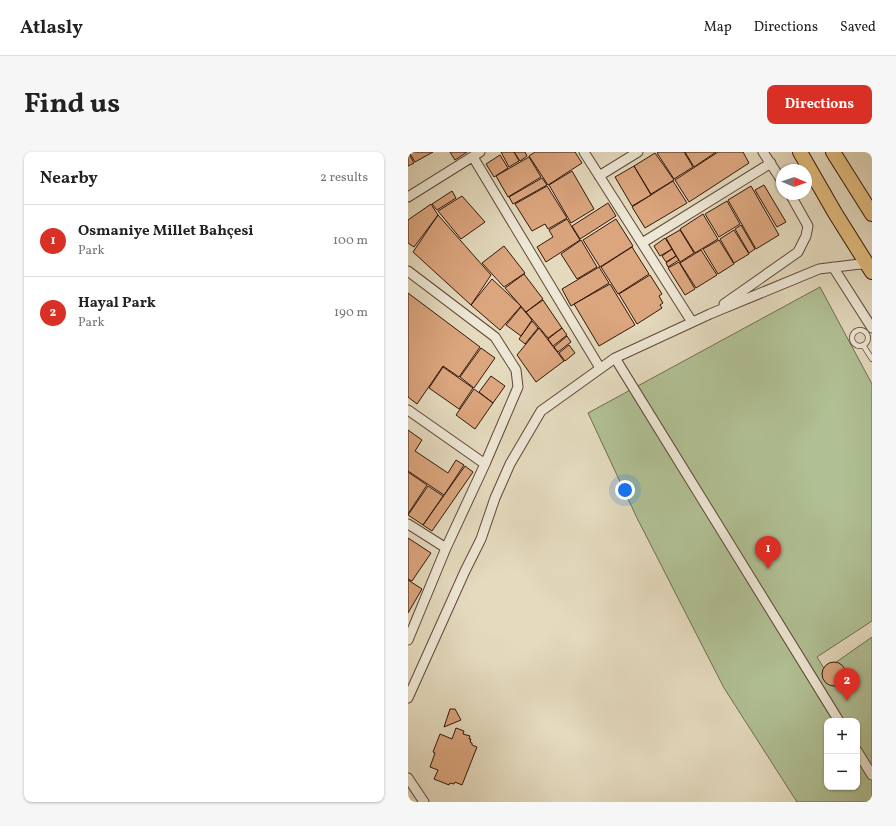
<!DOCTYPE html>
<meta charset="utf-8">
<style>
:root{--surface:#fff;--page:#f6f6f6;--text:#222;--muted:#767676;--line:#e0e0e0;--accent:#d93025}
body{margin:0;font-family:Vollkorn,serif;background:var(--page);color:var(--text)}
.controls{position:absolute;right:12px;bottom:12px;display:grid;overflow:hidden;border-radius:8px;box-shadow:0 1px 3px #0004}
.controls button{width:36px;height:36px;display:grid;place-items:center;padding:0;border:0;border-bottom:1px solid var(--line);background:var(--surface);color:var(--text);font:20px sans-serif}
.compass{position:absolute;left:368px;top:12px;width:36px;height:36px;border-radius:50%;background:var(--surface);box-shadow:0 1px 3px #0004;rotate:92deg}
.you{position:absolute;left:217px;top:338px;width:14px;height:14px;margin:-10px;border:3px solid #fff;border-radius:50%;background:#1a73e8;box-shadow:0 0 0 6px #1a73e833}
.badge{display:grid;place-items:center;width:26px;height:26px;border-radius:50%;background:var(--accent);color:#fff;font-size:13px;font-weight:700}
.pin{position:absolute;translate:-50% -33px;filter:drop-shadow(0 1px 2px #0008)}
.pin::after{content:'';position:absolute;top:21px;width:14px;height:12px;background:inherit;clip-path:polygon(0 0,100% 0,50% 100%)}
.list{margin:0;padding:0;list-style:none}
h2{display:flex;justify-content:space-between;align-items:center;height:52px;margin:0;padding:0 16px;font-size:17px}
h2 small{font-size:13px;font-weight:400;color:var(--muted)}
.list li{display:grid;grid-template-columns:26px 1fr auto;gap:12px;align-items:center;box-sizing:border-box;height:72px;padding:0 16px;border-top:1px solid var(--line)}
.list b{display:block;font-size:15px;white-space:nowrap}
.list p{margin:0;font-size:13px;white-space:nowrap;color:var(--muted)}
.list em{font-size:13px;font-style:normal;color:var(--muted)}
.map{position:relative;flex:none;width:464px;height:650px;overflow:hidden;border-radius:8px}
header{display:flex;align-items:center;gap:24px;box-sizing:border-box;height:56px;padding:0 20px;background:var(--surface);border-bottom:1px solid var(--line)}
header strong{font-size:19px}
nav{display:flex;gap:22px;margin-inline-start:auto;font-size:14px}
.intro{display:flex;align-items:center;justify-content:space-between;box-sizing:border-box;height:96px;padding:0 24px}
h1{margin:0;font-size:28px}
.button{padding:10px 18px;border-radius:8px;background:var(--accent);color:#fff;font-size:14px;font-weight:700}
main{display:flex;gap:24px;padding:0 24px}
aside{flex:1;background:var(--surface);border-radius:8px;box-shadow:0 1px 3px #0004}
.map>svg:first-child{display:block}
.green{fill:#b0c094;stroke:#726c4e;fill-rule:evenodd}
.building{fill:#dba57e;stroke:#341709}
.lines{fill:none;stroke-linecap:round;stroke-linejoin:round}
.lane-casing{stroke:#604836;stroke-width:6}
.street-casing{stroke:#604836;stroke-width:11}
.primary-casing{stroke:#341709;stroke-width:16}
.lane{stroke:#ede7d5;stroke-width:4.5}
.street{stroke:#ede7d5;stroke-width:9}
.primary{stroke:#e2bd7f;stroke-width:14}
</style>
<header>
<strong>Atlasly</strong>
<nav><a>Map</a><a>Directions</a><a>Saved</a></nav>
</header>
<div class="intro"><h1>Find us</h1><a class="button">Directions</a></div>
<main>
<aside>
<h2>Nearby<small>2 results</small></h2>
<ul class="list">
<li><span class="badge">1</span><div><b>Osmaniye Millet Bahçesi</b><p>Park</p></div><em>100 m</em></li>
<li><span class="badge">2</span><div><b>Hayal Park</b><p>Park</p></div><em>190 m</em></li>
</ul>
</aside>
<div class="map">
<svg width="464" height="650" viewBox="0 0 464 650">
<rect width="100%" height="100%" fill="#e4dabe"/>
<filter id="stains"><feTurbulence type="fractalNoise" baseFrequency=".005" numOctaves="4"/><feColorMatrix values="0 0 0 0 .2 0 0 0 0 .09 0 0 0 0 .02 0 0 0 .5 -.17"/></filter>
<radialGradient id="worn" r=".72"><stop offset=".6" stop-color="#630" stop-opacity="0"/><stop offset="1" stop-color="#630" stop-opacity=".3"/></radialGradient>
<!-- green -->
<path class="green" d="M412,135l52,97v237l-55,36 8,13 47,-33v165h-75l-73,-114 -87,-170 -49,-105zM419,569h30v66h-30z"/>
<!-- building -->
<path class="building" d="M0,0l6,11 -6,3z
M1,0h24l-18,10z
M42,0h17l-12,8z
M93,0h13l5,9 -10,6z
M106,0h11l2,4 -7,5z
M127,0h40l7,11 -34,22 -19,-29z
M251,0h25l9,15 -19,12 -17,-26z
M277,0h31l-22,15z
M310,0h25l6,11 -60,39 -14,-22z
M247,1l19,27 -23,14 -17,-28z
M92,3l8,13 -14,9 -8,-13z
M121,5l12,20 -33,20 -12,-21z
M226,14l17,29 -19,11 -17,-29z
M164,19l22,38 -23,14 -22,-38z
M134,26l5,7 -34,19 -4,-7z
M265,29l14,22 -42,25 -13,-21z
M356,33l22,37 -9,5 -22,-37z
M139,34l20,32 -19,11 -3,-5 -13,7 -17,-27z
M343,34l28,49 -23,14 -28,-49z
M44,39l4,7 -19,12 -5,-6z
M54,44l23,26 -24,17 -23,-28z
M319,49l13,23 -21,13 -14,-23z
M200,51l8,13 -36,23 -8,-13z
M23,52l7,11 -24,32 -6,-4v-23z
M295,62l15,25 -23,14 -15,-24z
M30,63l53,60 -20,30 -58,-53z
M159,67l13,21 -34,22 -9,-15 16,-10 -4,-7z
M208,67l17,27 -33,21 -17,-27z
M333,73l14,24 -6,4 -14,-24z
M272,78l14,23 -14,9 -14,-24z
M326,78l15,24 -15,9 -14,-24z
M257,86l7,11 -12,7 -6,-10z
M173,88l16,27 -20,12 -16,-25z
M311,88l15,24 -16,10 -15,-25z
M96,94l21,27 -21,14 -22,-24z
M224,95l17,27 -31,20 -17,-27z
M264,97l4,7 -10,6 -4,-6z
M293,98l16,25 -21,13 -16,-25z
M268,104l3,4 -11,7 -2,-4z
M271,110l16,27 -10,6 -17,-27z
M191,115l10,16 -38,23 -9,-17z
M116,122l19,25 -17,13 -21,-24z
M242,123l12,19 -3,2 4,7 -3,2 2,3 -25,16 -18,-30z
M84,127l29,27 -21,24 -29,-25z
M202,132l25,41 -36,21 -25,-42z
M0,141l72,54 -21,30 -16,-11 -26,38 -9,-7z
M135,148l19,28 -14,10 -22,-26z
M113,155l11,13 -11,16 -15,-11z
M124,169l6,7 -13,16 -6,-5z
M131,176l25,33 -28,21 -19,-27z
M154,176l5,7 -14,11 -5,-7z
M159,184l4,6 -13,10 -4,-5z
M161,193l6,8 -10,8 -6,-8z
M73,196l14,10 -21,30 -14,-11z
M35,215l30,21 -14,21 -30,-21z
M83,224l14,10 -12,17 -14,-11z
M66,237l19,14 -18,26 -19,-14z
M0,278l14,10 -7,11 33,22 8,-13 8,5 -20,30 -36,-24z
M57,314l8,6 -41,59 -9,-6z
M0,320l19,13 -19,29z
M20,334l15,10 -20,29 -15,-10z
M0,386l23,15 -19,28 -4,-2z
M0,428l14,9 -14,24z
M414 522a12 12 0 1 1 24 0a12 12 0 1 1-24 0Z
M42,557h5l6,11 -17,7z
M48,576l8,3 -1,3 7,2 -1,3h2l-1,3 2,1v2l5,2 -15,38 -7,-3 -1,2 -4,-1 -1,2 -15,-6 4,-9 -8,-3 5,-14 -2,-1 7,-18 12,5z"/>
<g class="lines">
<defs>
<path id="lane" d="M444 186a8 8 0 1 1 16 0a8 8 0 1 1-16 0Z
M455,193l9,14"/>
<path id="street" d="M176,0l108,170
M355,0l19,29
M65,5l127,211
M191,24l39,-24
M0,45l72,-45
M234,91l129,-80
M425,115l39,61
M0,119l87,66 21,33 2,17 -33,77 -39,84 -38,92
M316,152l74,-52 8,-16 2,-10 -18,-32
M207,206l224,363
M0,258l77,54
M0,372l38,24
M0,546l57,-127 16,-32 14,-41 15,-34 31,-53 74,-53 95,-44 109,-45 41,-5 8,2
M449,599l15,24
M0,626l16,24"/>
<path id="primary" d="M392,0l35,61 37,59
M425,0l39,62"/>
</defs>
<!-- lane casing -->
<use href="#lane" class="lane-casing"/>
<!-- street casing -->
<use href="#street" class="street-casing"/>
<!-- primary casing -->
<use href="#primary" class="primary-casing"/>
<!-- lane -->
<use href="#lane" class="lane"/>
<!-- street -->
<use href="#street" class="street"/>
<!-- primary -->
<use href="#primary" class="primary"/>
</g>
<rect width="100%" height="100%" filter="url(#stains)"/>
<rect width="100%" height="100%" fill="url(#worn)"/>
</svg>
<div class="controls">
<button>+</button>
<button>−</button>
</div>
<svg class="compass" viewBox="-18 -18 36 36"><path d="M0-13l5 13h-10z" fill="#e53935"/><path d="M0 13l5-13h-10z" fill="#767676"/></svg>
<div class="you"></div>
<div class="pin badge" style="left:360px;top:417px">1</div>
<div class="pin badge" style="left:439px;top:549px">2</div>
</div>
</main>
